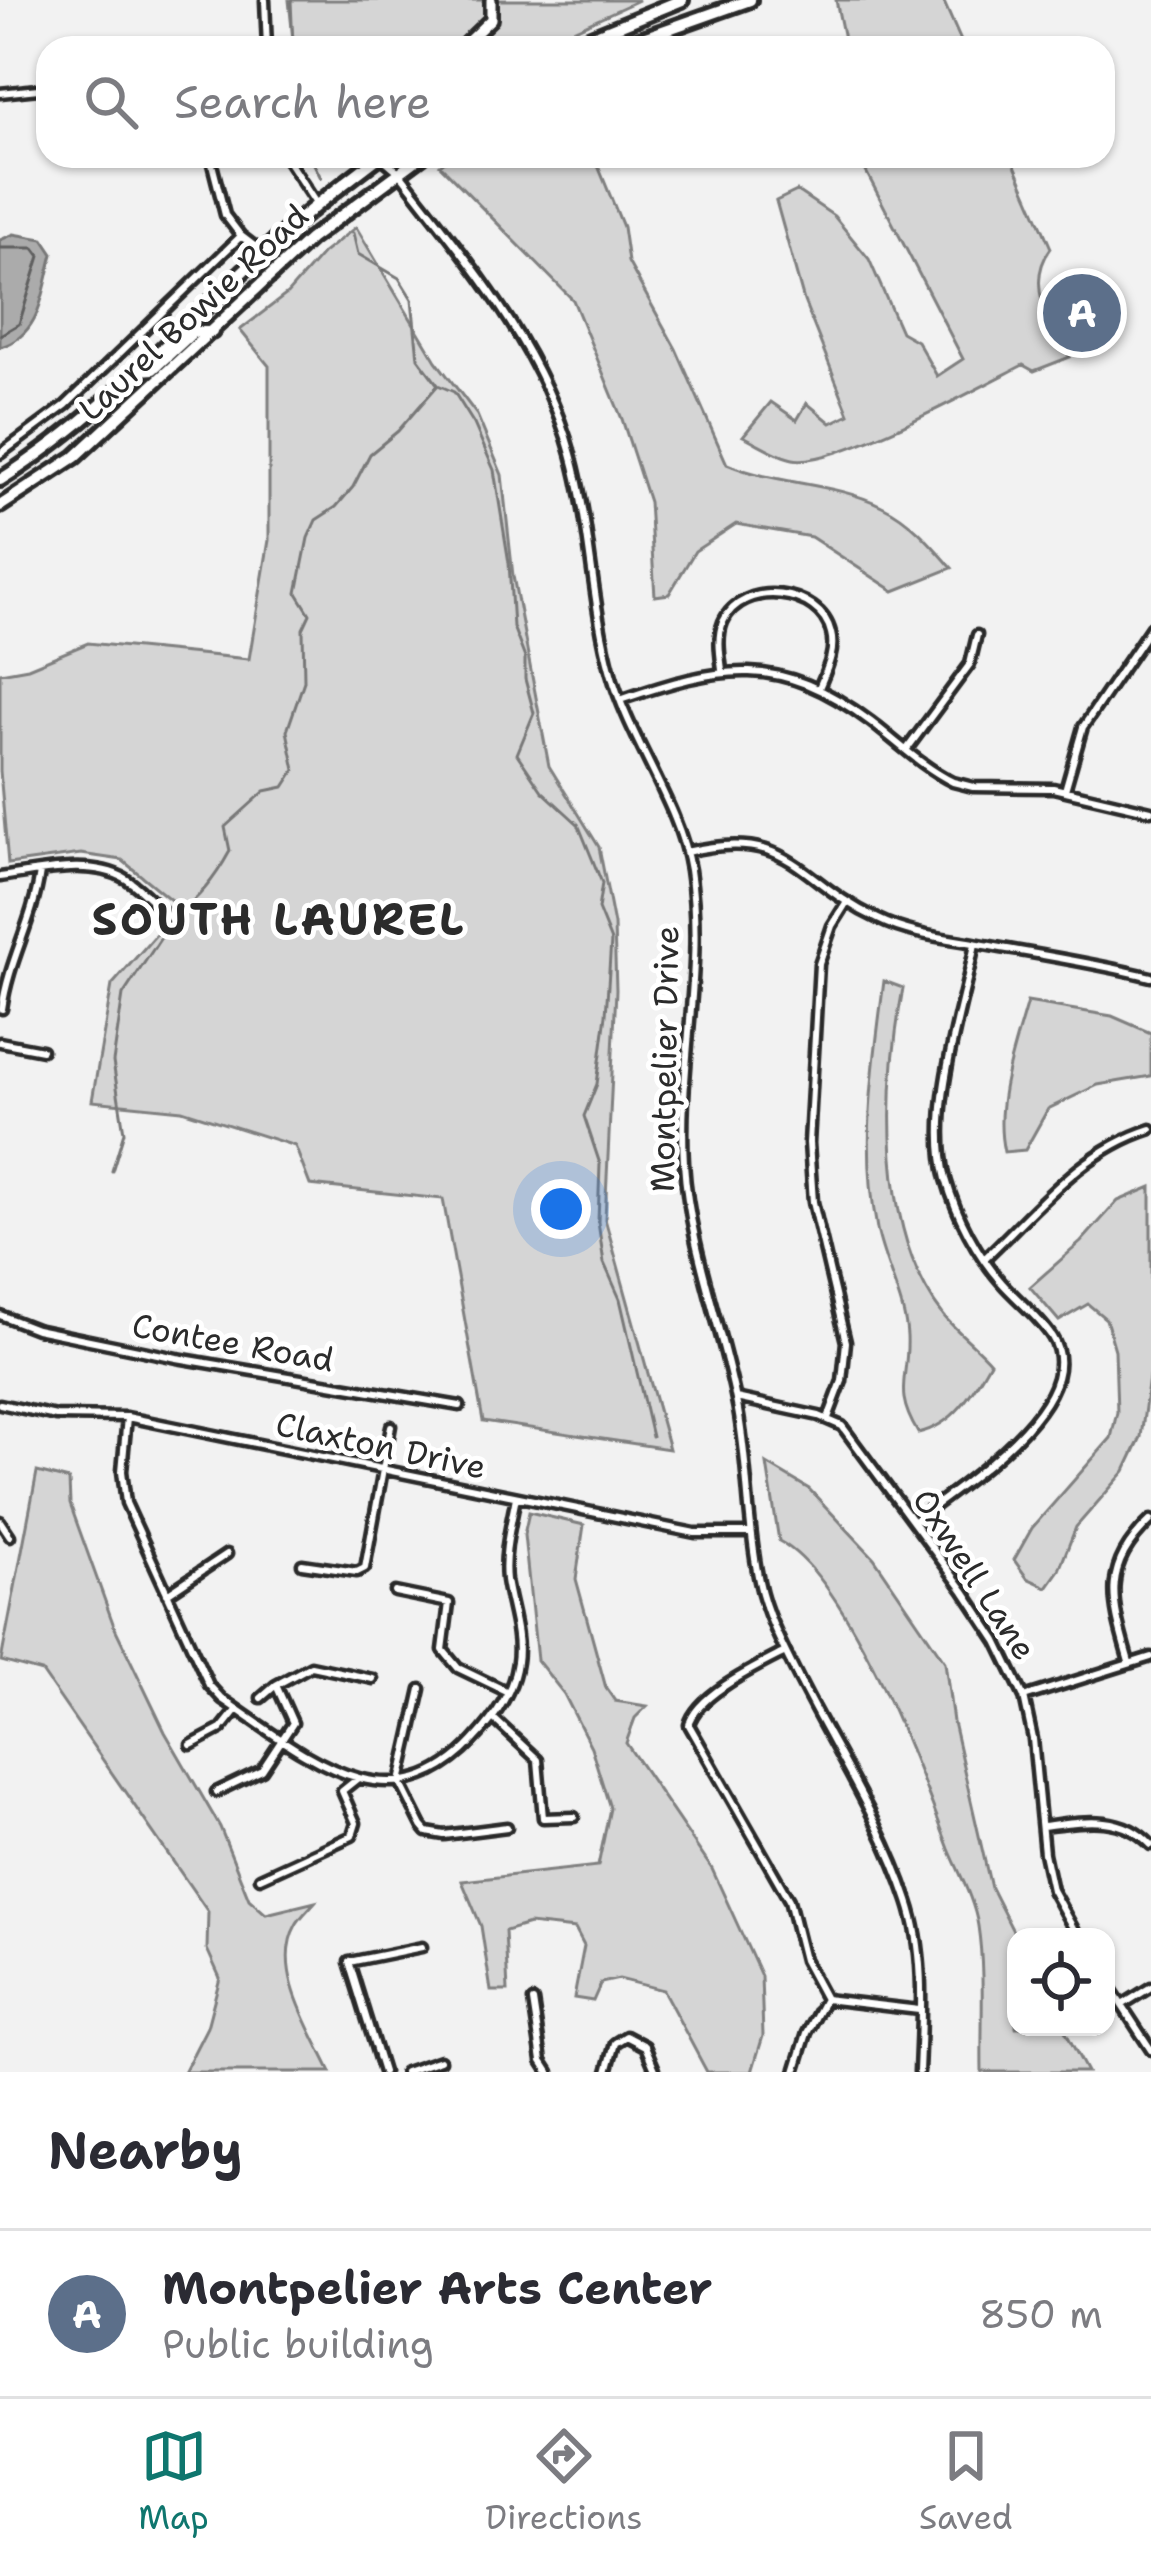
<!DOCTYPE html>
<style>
:root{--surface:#fff;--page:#f7f7f7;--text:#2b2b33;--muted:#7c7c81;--line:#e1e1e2;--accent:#0f766e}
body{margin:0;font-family:"Shantell Sans",sans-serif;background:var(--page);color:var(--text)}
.controls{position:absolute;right:36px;bottom:36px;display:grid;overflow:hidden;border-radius:24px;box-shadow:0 3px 9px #0004}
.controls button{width:108px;height:108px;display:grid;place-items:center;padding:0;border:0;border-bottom:3px solid var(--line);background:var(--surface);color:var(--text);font:60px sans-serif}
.you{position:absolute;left:561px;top:1209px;width:42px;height:42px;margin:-30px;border:9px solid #fff;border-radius:50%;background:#1a73e8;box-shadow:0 0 0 18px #1a73e833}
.badge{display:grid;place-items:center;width:78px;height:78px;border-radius:50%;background:var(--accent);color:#fff;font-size:39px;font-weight:700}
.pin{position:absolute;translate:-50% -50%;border:6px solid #fff;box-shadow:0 3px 12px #0006}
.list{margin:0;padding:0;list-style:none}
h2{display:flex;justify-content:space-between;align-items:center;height:156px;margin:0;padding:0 48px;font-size:51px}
h2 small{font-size:39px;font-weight:400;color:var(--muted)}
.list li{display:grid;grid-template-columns:78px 1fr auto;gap:36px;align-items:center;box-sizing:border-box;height:168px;padding:0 48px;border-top:3px solid var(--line)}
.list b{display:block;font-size:45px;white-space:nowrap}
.list p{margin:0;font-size:39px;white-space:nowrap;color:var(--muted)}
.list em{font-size:39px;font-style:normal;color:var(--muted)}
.icon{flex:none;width:66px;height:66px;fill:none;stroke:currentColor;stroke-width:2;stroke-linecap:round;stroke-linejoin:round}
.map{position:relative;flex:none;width:1151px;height:2072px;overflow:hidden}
.search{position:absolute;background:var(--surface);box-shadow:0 3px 9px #0004;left:36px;right:36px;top:36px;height:132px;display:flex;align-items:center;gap:30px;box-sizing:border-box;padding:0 42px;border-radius:36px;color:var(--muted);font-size:45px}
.sheet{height:324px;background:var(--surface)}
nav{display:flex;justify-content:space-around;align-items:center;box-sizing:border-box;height:168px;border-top:3px solid var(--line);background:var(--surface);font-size:33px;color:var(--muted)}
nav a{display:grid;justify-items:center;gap:6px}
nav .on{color:var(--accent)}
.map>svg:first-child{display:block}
.green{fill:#d5d5d5;stroke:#808080;stroke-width:3}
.water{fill:#ababab;stroke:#787878;stroke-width:3}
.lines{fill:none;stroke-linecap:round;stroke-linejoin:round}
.shore{stroke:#5e5e5e;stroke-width:3}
.stream{stroke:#787878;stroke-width:3}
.street-casing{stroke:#2b2b2b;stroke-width:15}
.secondary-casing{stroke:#2b2b2b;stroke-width:18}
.primary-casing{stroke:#2b2b2b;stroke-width:20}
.street{stroke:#fff;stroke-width:6}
.secondary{stroke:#fff;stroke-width:9}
.primary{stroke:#fff;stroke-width:10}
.labels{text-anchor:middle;stroke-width:10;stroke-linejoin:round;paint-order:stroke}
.street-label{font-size:33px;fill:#2b2b2b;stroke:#fff}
.district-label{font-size:45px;font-weight:bold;letter-spacing:3px;fill:#2b2b2b;stroke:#fff}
</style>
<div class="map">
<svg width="1151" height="2072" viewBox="0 0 1151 2072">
<rect width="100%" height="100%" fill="#f2f2f2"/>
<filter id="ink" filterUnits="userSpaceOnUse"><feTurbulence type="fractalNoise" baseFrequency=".00833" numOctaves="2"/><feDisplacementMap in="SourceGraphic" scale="24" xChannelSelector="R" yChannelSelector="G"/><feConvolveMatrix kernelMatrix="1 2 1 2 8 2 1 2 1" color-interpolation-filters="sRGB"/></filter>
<g filter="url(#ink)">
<!-- green -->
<path class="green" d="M289,0h350l-106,48h-239z
M836,0h107l21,48h-126l7,-4z
M451,156h143l29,71 5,35 48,87 51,115c50,21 107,18 155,42 28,13 50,39 70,62l-58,23 -83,-54 -75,-13 -41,27 -26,43 -14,2 -6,-94 -27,-83 -49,-119 -133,-135z
M858,156h153l40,92c-27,36 -1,76 19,109l-36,14 -11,-6c-41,21 -190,103 -230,94 -16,-3 -35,-16 -50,-23l28,-34 26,18 10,-17 24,20 18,-9 -45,-113 -28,-100 21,-10 37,25 35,43 32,73 16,9 20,35 26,-17z
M356,227l80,134 41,54 25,60 11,101 36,190 50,81 15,78 2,65 -11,229 64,230 -186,-28 -40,-222 -133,-14 -15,-39 -113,-36 -90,-9 20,-116 49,-56 11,-28 -50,-41 -41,-6 -73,10 -8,-93v-98l28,-5 60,-25 161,16 20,-119v-174l-29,-36 47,-36 36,-41z
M884,981l19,7c-18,98 -25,245 41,328 13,16 32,30 46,46 -18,32 -36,63 -72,71 -26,-43 -9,-53 -11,-97 -2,-35 -23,-72 -30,-107 -16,-84 -4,-163 7,-248z
M1027,1002l85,14 39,17v43l-53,9 -50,24 -23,41 -21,2c-11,-48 10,-104 23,-150z
M1151,1187v175l-10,75 -16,34 -49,56 -17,43 -12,17 -20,-9 -13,-18 18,-32 79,-90 6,-26 -2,-62 -9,-31 -18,-15 -29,17 -29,-34 51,-45 37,-41z
M767,1464l42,25 65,69 71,104 8,60 38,166 25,49v90h47l24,45h-105c-1,-47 3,-100 -4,-146 -4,-26 -19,-53 -29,-77 -29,-77 -99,-270 -170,-308z
M37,1472l32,8 1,24 44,122 51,106 55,95 29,72 17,15 49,-12c-6,7 -15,15 -19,23 -25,44 16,106 35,147h-147l23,-45 13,-49 -13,-29 1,-37 -166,-240 -41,-11z
M529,1512l55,13 -8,54 30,109 9,13 32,5 -12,12 -9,25 86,126 49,107 2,60 -11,36h-45l-44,-82 -44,-11 -18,4 -8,18 -19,-3 10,-52 -9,-17 -46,-5 -24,7 3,60h-17l-10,-65 -19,-45 136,-15 12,-58 -19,-61 -27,-53 -27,-34 -13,-125z"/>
<!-- water -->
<path class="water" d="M14,234l29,5 10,15c-10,37 -12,82 -53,93v-107z"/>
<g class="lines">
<!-- shore -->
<path class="shore" d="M0,248h34l6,8 -21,68 -19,11"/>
<!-- stream -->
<path class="stream" d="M291,0l2,48
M310,156l11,22
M438,385l16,7 20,32 20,46 15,93 4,64 12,31v21l9,34 -17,41 25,37 36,33 24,59 -4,26 13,32 -5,74 -9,69 -13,32 16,48 -2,58 6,41 16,36 32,138
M177,913c23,-14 40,-38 53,-62l-5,-24 40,-36 19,-4 11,-17 -8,-39 17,-50 -1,-52 7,-15 -13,-21 11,-55 8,-18 20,-13 17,-20 17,-33 28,-23 40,-46 -20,-27 -6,-59 -13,-21 -41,-24 -5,-21
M112,1171l12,-39 -11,-70 10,-67 45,-68"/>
<defs>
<path id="street" d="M265,0l2,48
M0,93l48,-5
M210,156l15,59 16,21 21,16
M285,156l32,49
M380,156l19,16c68,88 142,173 172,282 20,72 20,148 40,219 18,66 69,133 79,197 15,97 -12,196 -6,293 5,81 36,158 52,237 13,60 10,121 23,181 7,35 26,70 42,102 36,71 82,142 107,218 18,53 13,116 11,171
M0,454l66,-49 175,-169
M722,670c-2,-16 -5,-33 1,-48 19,-43 98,-34 108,11 5,19 -5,38 -12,55
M620,700c102,-35 159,-47 251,22 26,20 53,46 82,60l20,5 80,1 98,23
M907,749l63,-85 7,-29
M1065,790l18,-63 68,-100
M686,852c106,-26 110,29 192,67 28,14 59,18 90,23 60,11 123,20 183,35
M0,877c39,-5 90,-19 126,2 16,10 30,26 44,39
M2,1009c7,-50 31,-87 38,-137
M0,1042l42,8
M984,1259c52,-49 97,-108 167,-130
M0,1315l36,14 141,29 283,48
M736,1398l83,18 23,10 122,165 33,50 16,33 11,23 9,42 11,114 8,37 26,47
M0,1404l56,12 71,1 568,116h56
M127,1417l-5,54 4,32 83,182 13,14c78,52 166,133 251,42 21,-22 40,-48 44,-79 4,-27 -7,-55 -11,-82 -3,-27 5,-56 10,-83
M828,1418l14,-37 4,-39 -33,-140 -4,-59 10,-179 13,-38 15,-24
M0,1521l10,15
M914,1521c42,-32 178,-120 138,-184 -13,-20 -34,-36 -50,-54 -25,-28 -46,-68 -56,-104 -18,-71 15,-164 29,-235
M302,1564l55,8 8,-4 26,-142
M395,1592l54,11 -6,47 15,18 50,24
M167,1594l60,-40
M785,1652c-27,14 -89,43 -96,73l100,175 15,60 21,39
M1129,1662c-17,-60 -29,-94 22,-142
M421,1689l-21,93 22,44 5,6 17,3 63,-8
M1024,1697l127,-40
M261,1698l15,-13 35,-19 62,13
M493,1718l45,42 5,58 31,-1
M191,1745l30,-16 16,-20
M216,1792l46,-22 31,-47 -17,-38
M1043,1826c39,-5 78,-13 108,19
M260,1878l92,-42 4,-13 -14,-32 15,-12
M1106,1981l45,69
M825,1999l94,11
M533,2001l9,60 7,11
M1122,2005l29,-18
M383,2072l-34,-110 73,-15
M405,2072l35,-12
M607,2072l8,-29 11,-7 19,10 11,26
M795,2072l12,-39 18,-34"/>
<path id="secondary" d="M461,48l30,-29v-19"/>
<path id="primary" d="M564,48l118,-48
M615,48l135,-48
M140,370l13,-1 40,-37h19
M0,480c97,-61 176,-146 259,-224 38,-37 79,-68 121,-100
M0,506l75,-49 235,-218 112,-83"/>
</defs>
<!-- street casing -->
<use href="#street" class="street-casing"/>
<!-- secondary casing -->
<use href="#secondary" class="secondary-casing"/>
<!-- primary casing -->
<use href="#primary" class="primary-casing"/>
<!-- street -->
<use href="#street" class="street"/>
<!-- secondary -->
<use href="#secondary" class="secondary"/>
<!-- primary -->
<use href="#primary" class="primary"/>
</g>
</g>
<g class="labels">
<!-- street labels -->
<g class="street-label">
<text transform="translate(193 312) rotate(-43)" y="12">Laurel Bowie Road</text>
<text transform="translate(664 1059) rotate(-89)" y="12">Montpelier Drive</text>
<text transform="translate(233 1342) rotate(10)" y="12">Contee Road</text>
<text transform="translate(381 1445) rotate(12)" y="12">Claxton Drive</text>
<text transform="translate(975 1574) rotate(57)" y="12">Oxwell Lane</text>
</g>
<!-- district labels -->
<g class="district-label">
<text x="279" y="935">SOUTH LAUREL</text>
</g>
</g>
</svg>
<div class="controls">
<button><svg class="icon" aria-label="locate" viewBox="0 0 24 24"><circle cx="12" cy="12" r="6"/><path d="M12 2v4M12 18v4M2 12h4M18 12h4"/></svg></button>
</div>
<div class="you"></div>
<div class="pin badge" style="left:1082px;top:313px;background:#5c6f8a">A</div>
<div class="search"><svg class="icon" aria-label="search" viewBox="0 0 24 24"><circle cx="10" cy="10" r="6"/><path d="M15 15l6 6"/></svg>Search here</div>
</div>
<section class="sheet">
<h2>Nearby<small></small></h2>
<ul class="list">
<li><span class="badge" style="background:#5c6f8a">A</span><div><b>Montpelier Arts Center</b><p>Public building</p></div><em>850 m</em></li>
</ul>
</section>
<nav>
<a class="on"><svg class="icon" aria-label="map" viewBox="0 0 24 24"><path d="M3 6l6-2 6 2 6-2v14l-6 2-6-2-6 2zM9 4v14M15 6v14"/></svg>Map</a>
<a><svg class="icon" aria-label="directions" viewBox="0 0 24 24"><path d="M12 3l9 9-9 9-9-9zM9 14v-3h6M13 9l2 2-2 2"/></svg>Directions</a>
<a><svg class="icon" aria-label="saved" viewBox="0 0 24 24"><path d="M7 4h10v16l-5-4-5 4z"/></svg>Saved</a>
</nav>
